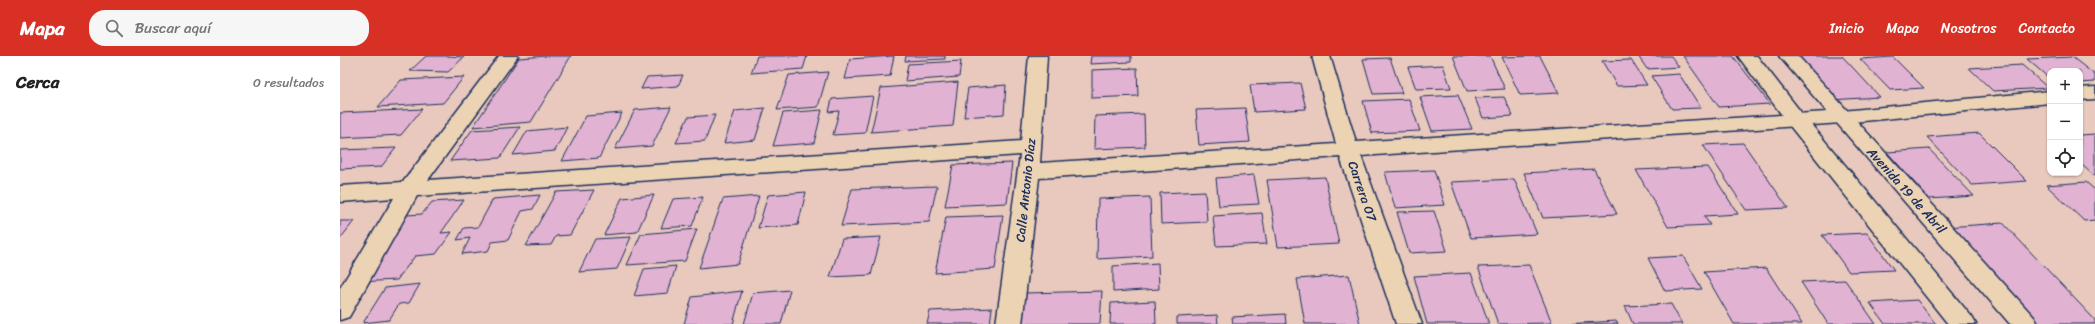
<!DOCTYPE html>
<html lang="es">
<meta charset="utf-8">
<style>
:root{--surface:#fff;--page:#f6f6f6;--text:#222;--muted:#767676;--line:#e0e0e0;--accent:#d93025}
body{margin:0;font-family:Sriracha,sans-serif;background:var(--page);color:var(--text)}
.controls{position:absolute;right:12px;top:12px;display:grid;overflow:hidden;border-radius:8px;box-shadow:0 1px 3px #0004}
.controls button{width:36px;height:36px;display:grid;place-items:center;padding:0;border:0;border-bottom:1px solid var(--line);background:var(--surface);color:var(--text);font:20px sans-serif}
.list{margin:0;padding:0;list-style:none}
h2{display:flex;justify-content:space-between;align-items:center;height:52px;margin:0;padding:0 16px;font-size:17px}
h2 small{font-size:13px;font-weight:400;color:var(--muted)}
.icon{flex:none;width:22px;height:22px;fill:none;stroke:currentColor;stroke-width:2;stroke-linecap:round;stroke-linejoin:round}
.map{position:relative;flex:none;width:1755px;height:268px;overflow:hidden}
header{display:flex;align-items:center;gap:24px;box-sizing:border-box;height:56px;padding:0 20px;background:var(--accent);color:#fff}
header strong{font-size:19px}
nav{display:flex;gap:22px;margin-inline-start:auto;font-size:14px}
.search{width:280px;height:36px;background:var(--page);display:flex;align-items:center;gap:10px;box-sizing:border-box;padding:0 14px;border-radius:16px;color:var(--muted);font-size:15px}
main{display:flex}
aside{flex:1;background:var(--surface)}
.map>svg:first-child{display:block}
.building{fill:#e2b2d2;stroke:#1b2f5e}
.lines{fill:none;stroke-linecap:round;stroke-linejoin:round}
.minor-casing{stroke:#1b2f5e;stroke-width:3}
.tertiary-casing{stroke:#1b2f5e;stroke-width:3}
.minor{fill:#ecd3b4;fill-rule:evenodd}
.tertiary{fill:#ecd3b4;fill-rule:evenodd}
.labels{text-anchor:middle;stroke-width:3;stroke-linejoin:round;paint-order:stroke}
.street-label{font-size:13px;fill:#1b2f5e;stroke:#ecd3b4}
</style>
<header>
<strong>Mapa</strong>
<div class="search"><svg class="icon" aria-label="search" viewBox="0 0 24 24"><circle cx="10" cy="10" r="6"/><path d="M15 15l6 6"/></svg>Buscar aquí</div>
<nav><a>Inicio</a><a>Mapa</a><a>Nosotros</a><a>Contacto</a></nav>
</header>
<main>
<aside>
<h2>Cerca<small>0 resultados</small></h2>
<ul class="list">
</ul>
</aside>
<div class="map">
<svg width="1755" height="268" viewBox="0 0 1755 268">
<rect width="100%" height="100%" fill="#e9c9bd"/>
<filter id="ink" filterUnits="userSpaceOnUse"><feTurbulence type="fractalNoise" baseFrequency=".025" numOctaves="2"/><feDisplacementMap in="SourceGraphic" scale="8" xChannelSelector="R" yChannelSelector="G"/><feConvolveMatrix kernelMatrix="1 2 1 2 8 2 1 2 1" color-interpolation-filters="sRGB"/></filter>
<g filter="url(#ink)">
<!-- building -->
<path class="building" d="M86,0h22l16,1 -16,15 -38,-1z
M207,0h24l-40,66 -58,5 46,-69z
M417,0h50l-4,13 -52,4z
M554,0l-4,20 -45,3 5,-20z
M566,0h39v3l-40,2z
M751,0h40v6l-41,2z
M1113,0h37l15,33 -38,2z
M1200,0l19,37 -39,2 -18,-38z
M1298,0h33l8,11 -32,2z
M1343,0h50l37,48 -51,3z
M1451,0h51l38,41 -51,3z
M1553,1l31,31 -34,2 -30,-31z
M1732,1l23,18v7l-15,1v-12h-30v8l-23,-20z
M1050,2l12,35 -29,1 -10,-35z
M1291,4l16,25 -30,1 -15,-25z
M621,5l-2,16 -54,4 3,-17z
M1103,9l8,23 -35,1 -8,-22z
M1682,9l26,23 -55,3 -24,-23z
M797,12l1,28 -46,2v-28z
M488,16l-10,35 -41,3 12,-35z
M1339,18l22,34 -29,1 -21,-33z
M343,19l-5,11 -37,3 6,-12z
M124,21l-21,26 -65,4 23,-27z
M618,26l-5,44 -82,6 10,-44z
M960,27l6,26 -52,3 -4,-27z
M666,29l-2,29 -40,3 4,-29z
M1118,39l14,34 -40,2 -12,-34z
M533,40l-8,37 -32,2 6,-24 -10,1 3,-13z
M1164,41l9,19 -30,2 -8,-20z
M1069,43l11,32 -48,2 -9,-32z
M331,51l-19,39 -37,3 20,-39z
M425,52l-10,32 -31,3 11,-32z
M905,52l5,34 -51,3 -3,-35z
M82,53l-21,26 -61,3v-25z
M482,54l-8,33 -41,3 10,-33z
M282,57l-23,45 -37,3 24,-45z
M804,58l1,33 -51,2 1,-33z
M375,59l-10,26 -29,2 12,-26z
M180,71l-20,31 -50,3 22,-31z
M227,71l-12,24 -42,4 14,-24z
M1639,77l48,48 -55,4 -45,-48z
M1755,78v43l-15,-14v-28z
M1403,87l45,65 -42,2 -43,-65z
M56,92l-15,19 -41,2v-19z
M1589,93l45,47 -45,3 -42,-47z
M672,107l-5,40 -62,3 8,-41z
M1368,111l30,47 -34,2 6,9 -42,2 -32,-57z
M1254,113l23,45 -74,4 -19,-45z
M1094,114l11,35 -50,3 -10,-36z
M914,119l5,29 -40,2 -3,-28z
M985,121l14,67 -61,3 -11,-67z
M1174,123l23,55 -66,4 -20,-56z
M1746,126l9,8v30l-11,1 -38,-36z
M597,130l-8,36 -88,4 11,-37z
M254,134l-24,45 -14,1 -5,9 -25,1 30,-54z
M865,135l2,31 -46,2 -1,-31z
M466,136l-8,33 -40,3 10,-33z
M200,139l-7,14 -11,2 -14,29 -16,2 -4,9 -26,3 8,-16 -13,2 7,-12 14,-1 15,-28z
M314,139l-17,37 -33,3 18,-37z
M419,140l-21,68 -39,4 24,-69z
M363,141l-11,29 -31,2 12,-29z
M810,141l2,59 -55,3 1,-60z
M124,144l-23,33 11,-1 -16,22 -21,2 -18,24 -40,2 50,-67 15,-1 10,-12z
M1094,155l13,40 -38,2 -12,-41z
M922,157l5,31 -51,2 -3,-30z
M663,159l-8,54 -60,4 11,-56z
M0,165h14l-14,18z
M1663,167l92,97v4h-64l-85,-97z
M357,173l-12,32 -58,4 14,-31z
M1527,177l27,37 -45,2 -27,-37z
M291,181l-14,32 -38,3 16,-33z
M541,181l-10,38 -41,2 12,-38z
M1343,200l19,33 -37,2 -17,-33z
M818,207l1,26 -46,3v-26z
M1189,209l23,58 -54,1 -20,-57z
M336,210l-8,27 -34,3 10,-27z
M1426,212l36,56h-68l-30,-52z
M1131,217l18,51h-62l-13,-48z
M1009,219l11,49h-55l-8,-45z
M1505,224l31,44h-48l-27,-42z
M80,228l-11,19 -10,1 -10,16 -26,3 22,-35z
M450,234l-9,34h-37l9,-31z
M402,235l-9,33h-49l8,-27z
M762,235l-2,33h-79l4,-31z
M1577,244l19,24h-51l-15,-21z
M815,245l1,23h-46l1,-21z
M1331,248l11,20h-49l-8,-18z
M652,252l-2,16h-63l3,-13z
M945,258l1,10h-53l-1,-7z
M877,259l1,9h-41v-7z
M1276,265l2,3h-53z"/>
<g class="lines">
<defs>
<path id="minor" d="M159,0h19l-90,124 593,-39 8,-85h18l-7,107 296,-19 -24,-88h18l26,86 486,-31 208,-20v12l-208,20 -481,33 61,168h-26l-56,-167 -301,21 -17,146h-26l24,-169 -603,41 -68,121 -9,3v-32l54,-90 -54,4v-16l63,-4z
M1755,31v12l-15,1v-12z"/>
<path id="tertiary" d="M1398,0h19l47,60 168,201 4,7h-28l-158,-198z
M1439,0h19l236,261 4,7h-28z"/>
</defs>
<!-- minor casing -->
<use href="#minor" class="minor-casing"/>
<!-- tertiary casing -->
<use href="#tertiary" class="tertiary-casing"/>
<!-- minor -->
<use href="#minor" class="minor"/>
<!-- tertiary -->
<use href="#tertiary" class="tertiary"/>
</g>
</g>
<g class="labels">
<!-- street labels -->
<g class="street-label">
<text transform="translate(685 134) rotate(-84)" y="5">Calle Antonio Díaz</text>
<text transform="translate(1567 134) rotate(48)" y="5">Avenida 19 de Abril</text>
<text transform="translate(1023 135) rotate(71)" y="5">Carrera 07</text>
</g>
</g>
</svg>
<div class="controls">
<button>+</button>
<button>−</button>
<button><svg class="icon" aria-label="locate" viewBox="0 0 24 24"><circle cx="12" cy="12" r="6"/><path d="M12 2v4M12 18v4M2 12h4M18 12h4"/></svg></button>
</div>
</div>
</main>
